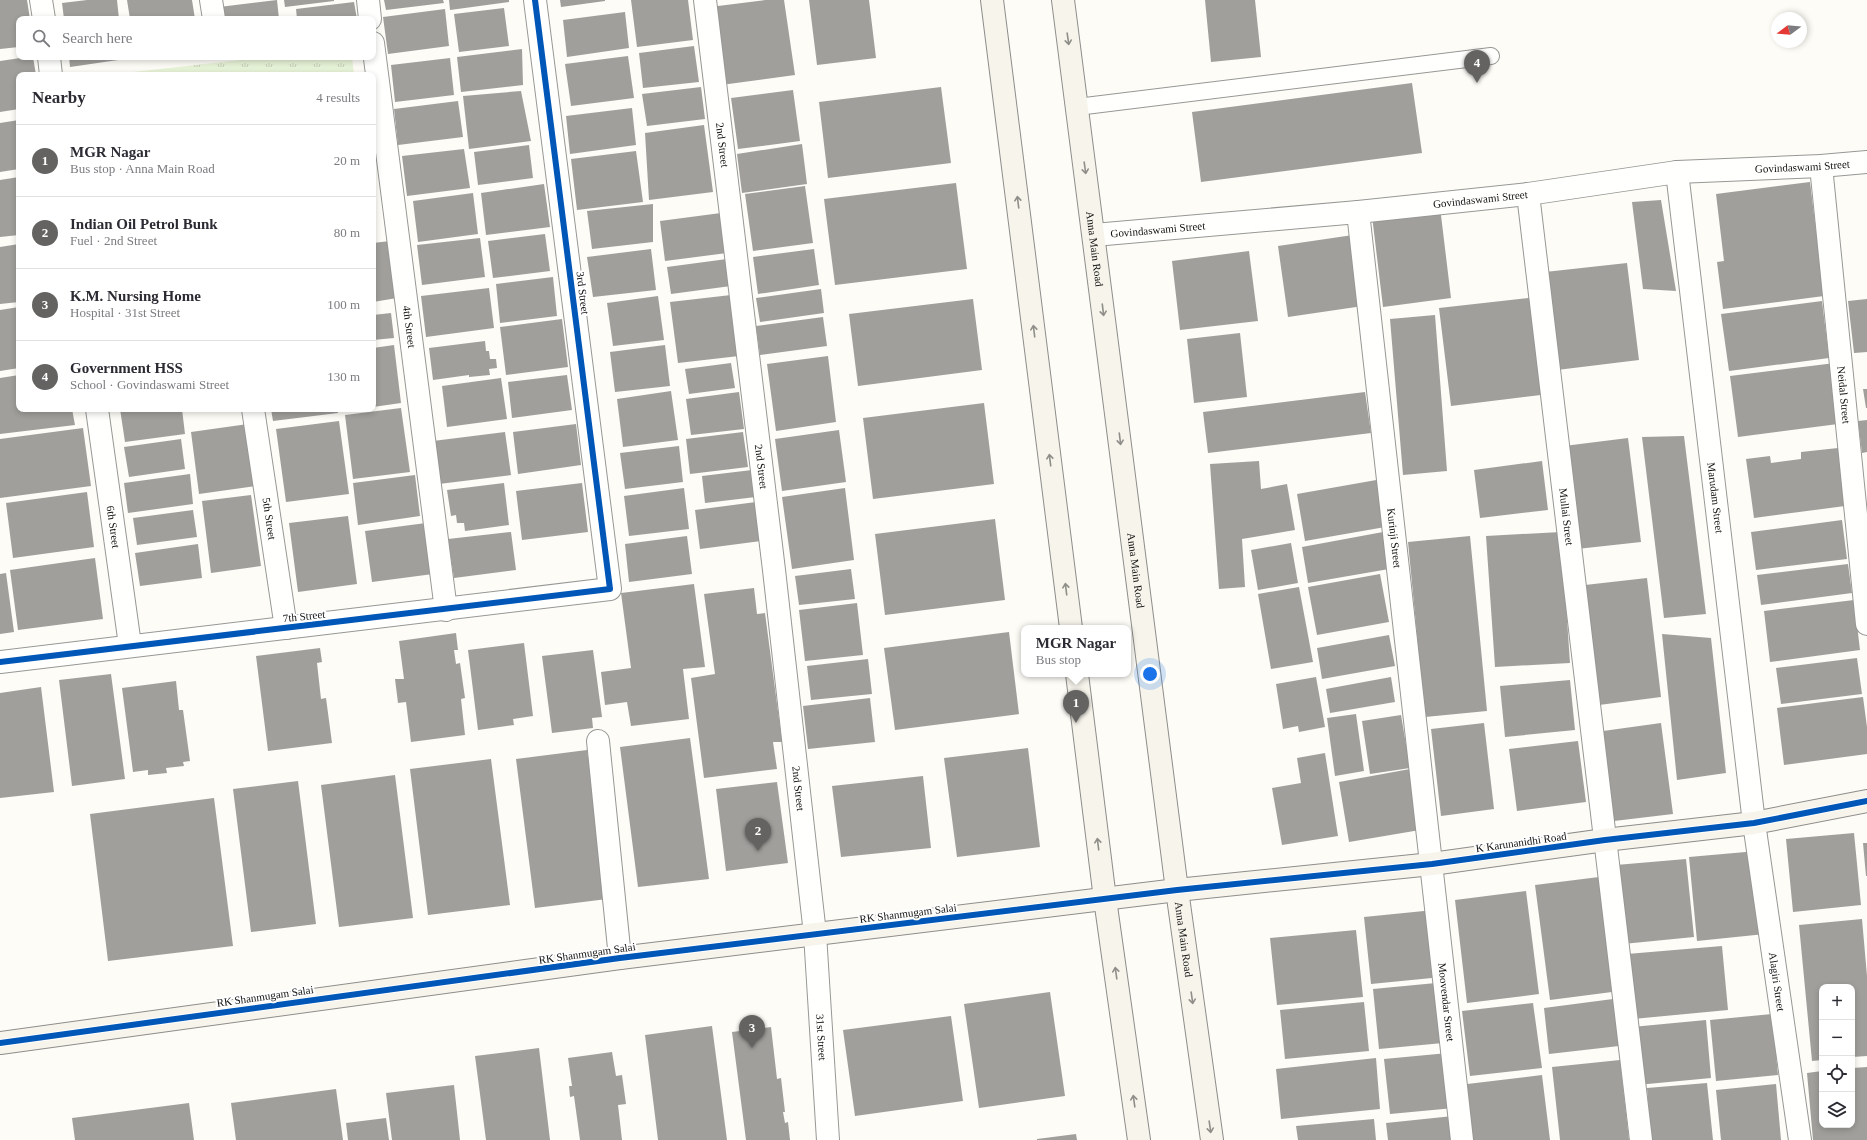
<!DOCTYPE html>
<meta charset="utf-8">
<style>
:root{--surface:#fff;--page:#f7f7f7;--text:#2b2b33;--muted:#7c7c81;--line:#e1e1e2;--accent:#646362}
body{margin:0;font-family:Georgia,serif;background:var(--page);color:var(--text)}
.controls{position:absolute;right:12px;bottom:12px;display:grid;overflow:hidden;border-radius:8px;box-shadow:0 2px 6px #0003}
.controls button{width:36px;height:36px;display:grid;place-items:center;padding:0;border:0;border-bottom:1px solid var(--line);background:var(--surface);color:var(--text);font:20px sans-serif}
.compass{position:absolute;left:1771px;top:12px;width:36px;height:36px;border-radius:50%;background:var(--surface);box-shadow:0 2px 6px #0003;rotate:254deg}
.you{position:absolute;left:1150px;top:674px;width:14px;height:14px;margin:-10px;border:3px solid #fff;border-radius:50%;background:#1a73e8;box-shadow:0 0 0 6px #1a73e833}
.badge{display:grid;place-items:center;width:26px;height:26px;border-radius:50%;background:var(--accent);color:#fff;font-size:13px;font-weight:700}
.pin{position:absolute;translate:-50% -33px;filter:drop-shadow(0 1px 2px #0008)}
.pin::after{content:'';position:absolute;top:21px;width:14px;height:12px;background:inherit;clip-path:polygon(0 0,100% 0,50% 100%)}
.popup{position:absolute;left:1021px;top:625px;width:110px;height:52px;box-sizing:border-box;display:grid;place-content:center;border-radius:8px;background:var(--surface);filter:drop-shadow(0 1px 3px #0005);font-size:13px;white-space:nowrap;color:var(--muted)}
.popup b{font-size:15px;color:var(--text)}
.popup::after{content:'';position:absolute;left:50%;top:100%;margin-left:-8px;border:8px solid transparent;border-top-color:var(--surface)}
.list{margin:0;padding:0;list-style:none}
h2{display:flex;justify-content:space-between;align-items:center;height:52px;margin:0;padding:0 16px;font-size:17px}
h2 small{font-size:13px;font-weight:400;color:var(--muted)}
.list li{display:grid;grid-template-columns:26px 1fr auto;gap:12px;align-items:center;box-sizing:border-box;height:72px;padding:0 16px;border-top:1px solid var(--line)}
.list b{display:block;font-size:15px;white-space:nowrap}
.list p{margin:0;font-size:13px;white-space:nowrap;color:var(--muted)}
.list em{font-size:13px;font-style:normal;color:var(--muted)}
.icon{flex:none;width:22px;height:22px;fill:none;stroke:currentColor;stroke-width:2;stroke-linecap:round;stroke-linejoin:round}
.map{position:relative;flex:none;width:1867px;height:1140px;overflow:hidden}
.search{position:absolute;background:var(--surface);box-shadow:0 2px 6px #0003;left:16px;top:16px;width:360px;height:44px;display:flex;align-items:center;gap:10px;box-sizing:border-box;padding:0 14px;border-radius:8px;color:var(--muted);font-size:15px}
.panel{position:absolute;background:var(--surface);box-shadow:0 2px 6px #0003;left:16px;top:72px;width:360px;height:340px;border-radius:8px}
.map>svg:first-child{display:block}
.park{fill:url(#park-tufts)}
.building{fill:#a19f9c}
.lines{fill:none;stroke-linecap:round;stroke-linejoin:round}
.lane-casing{stroke:#979795;stroke-width:18}
.street-casing{stroke:#979795;stroke-width:24}
.secondary-casing{stroke:#8e8d8b;stroke-width:24}
.lane{stroke:#fffffe;stroke-width:16}
.street{stroke:#fffffe;stroke-width:22}
.secondary{stroke:#f6f4eb;stroke-width:22}
.cycleway-casing{stroke:#fff;stroke-width:8}
.cycleway{stroke:#0057b8;stroke-width:6}
.oneway{stroke:#8f8e89}
.labels{text-anchor:middle;stroke-width:4;stroke-linejoin:round;paint-order:stroke}
.street-label{font-size:11px;fill:#111;stroke:#fff}
</style>
<div class="map">
<svg width="1867" height="1140" viewBox="0 0 1867 1140">
<defs>
<pattern id="park-tufts" width="24" height="20" patternUnits="userSpaceOnUse"><rect width="24" height="20" fill="#e7f3d7"/><path d="M3 7l-1-3M5 7V3M7 7l1-3M15 17l-1-3M17 17v-4M19 17l1-3" fill="none" stroke="#c5cfb8"/></pattern>
</defs>
<rect width="100%" height="100%" fill="#fdfcf7"/>
<!-- park -->
<path class="park" d="M266,57h86l2,18h-248z"/>
<!-- building -->
<path class="building" d="M0,0h27l3,19h-11v28l-19,2z
M87,0h30l2,19h-55l-2,-16z
M127,0h65l3,19h-65z
M277,0l2,19h-58l-2,-12z
M284,0h50v1l-49,6z
M384,0h59l1,3 -58,7z
M449,0h60v2l-59,8z
M560,0h45v1l-44,6z
M631,0h57l5,40 -56,7z
M765,0h19l11,75 -74,10 -11,-78z
M809,0h60l7,58 -59,7z
M1205,0h50l6,57 -50,5z
M354,2l3,17h-60l-1,-10z
M504,8l5,38 -50,6 -5,-38z
M445,9l4,37 -61,8 -5,-37z
M625,12l4,36 -62,9 -4,-37z
M694,46l5,36 -56,6 -4,-35z
M522,49l1,36 -62,7 -4,-35z
M628,56l6,42 -63,8 -6,-42z
M27,57h6l3,18h-17v34l-19,3v-51z
M69,57h55l1,2 -55,8z
M450,58l4,37 -59,7 -4,-37z
M1412,83l10,70 -221,29 -9,-70z
M701,87l4,32 -58,7 -5,-32z
M941,87l10,76 -123,15 -9,-76z
M793,90l7,51 -62,8 -7,-51z
M521,91l10,50 -62,8 -6,-53z
M458,101l5,36 -65,8 -4,-36z
M632,108l4,37 -66,9 -4,-38z
M19,120v49l-19,3v-49z
M704,125l9,67 -64,8 -4,-67z
M802,144l5,40 -65,9 -5,-39z
M529,145l4,33 -55,7 -4,-33z
M464,149l6,39 -63,8 -5,-40z
M636,151l7,51 -66,8 -6,-51z
M19,177v58l-19,2v-57z
M1810,182l14,114 -101,13 -6,-47 7,-1 -8,-67z
M956,183l11,86 -132,16 -11,-86z
M544,184l6,43 -64,8 -5,-42z
M805,186l8,57 -60,8 -8,-57z
M473,193l5,41 -60,8 -5,-41z
M1661,200l15,91 -33,-2 -11,-87z
M653,204v38l-61,7 -5,-38z
M1440,207l11,91 -68,9 -11,-91z
M721,213l6,40 -62,8 -5,-40z
M545,234l5,37 -57,7 -5,-37z
M1353,235l10,71 -75,11 -10,-71z
M480,238l5,39 -63,8 -5,-40z
M390,241l7,57 -24,4v-59z
M19,244v58l-19,2v-57z
M651,249l5,41 -63,7 -6,-40z
M814,249l5,36 -61,9 -5,-37z
M1249,251l9,70 -78,9 -8,-69z
M727,259l4,27 -60,8 -4,-27z
M1627,263l12,97 -82,10 -12,-98z
M553,277l4,39 -57,7 -4,-39z
M489,288l5,40 -68,9 -5,-41z
M821,289l3,24 -64,9 -4,-24z
M731,295l8,61 -61,7 -8,-61z
M658,296l6,44 -51,6 -6,-43z
M1537,297l12,97 -98,12 -12,-98z
M973,299l9,71 -124,16 -9,-72z
M1867,299v53l-13,1 -6,-52z
M1822,301l7,57 -100,13 -8,-57z
M19,307v61l-19,3v-61z
M391,313l3,25 -21,2v-25z
M1435,315l12,156 -44,4 -13,-156z
M823,317l4,29 -67,9 -4,-29z
M562,319l6,48 -62,8 -6,-48z
M1240,333l7,64 -53,6 -7,-64z
M485,341l1,10h3l1,8h6l1,9 -8,1 1,6 -21,2v-2l-36,5 -4,-32z
M394,345l7,58 -28,4v-59z
M665,345l5,41 -55,6 -5,-40z
M828,356l8,66 -60,9 -9,-67z
M731,363l4,25 -46,6 -4,-25z
M1835,363l3,61 -100,13 -8,-61z
M19,375v34h53l3,16 -75,9v-56z
M567,375l5,35 -60,8 -4,-36z
M501,378l6,41 -60,8 -5,-41z
M1863,389h4v19h-1z
M671,391l7,49 -55,7 -6,-48z
M739,392l5,37 -53,6 -5,-36z
M1365,392l6,41 -163,20 -5,-41z
M984,403l10,81 -121,15 -10,-81z
M401,408l9,64 -57,7 -8,-64z
M120,409h62l3,25 -60,8z
M271,409h66l1,4 -65,8z
M1867,420v32l-5,1 -4,-32z
M339,421l10,73 -63,8 -10,-73z
M248,424l8,62 -57,8 -8,-62z
M576,424l5,41 -63,9 -5,-42z
M83,428l8,58 -91,12v-59z
M839,430l7,52 -64,9 -7,-52z
M505,432l6,43 -72,9 -6,-43z
M743,432l5,35 -58,7 -4,-35z
M1684,436l22,178 -42,4 -22,-181z
M1628,438l13,104 -64,7 -13,-103z
M181,439l4,30 -56,8 -5,-30z
M679,446l4,36 -58,7 -5,-36z
M1838,448l7,58 -91,12 -8,-59 24,-3 1,7 30,-4v-7z
M1259,461l2,28 26,-5 8,46 -53,9 3,48 -26,2 -9,-125z
M1542,461l6,49 -68,8 -6,-48z
M752,470l4,27 -51,6 -3,-27z
M190,474l3,30 -65,9 -4,-30z
M415,475l5,41 -62,9 -5,-42z
M1382,479l9,47 -86,15 -8,-47z
M504,483l5,42 -44,6 -1,-8h-7l-1,-8 -5,1 -4,-26z
M582,483l6,49 -66,8 -6,-49z
M684,488l5,41 -60,7 -5,-40z
M845,488l9,72 -62,9 -10,-72z
M87,492l7,55 -81,11 -7,-55z
M251,495l10,71 -50,7 -9,-72z
M756,502l5,39 -61,8 -5,-39z
M193,510l4,27 -60,8 -4,-27z
M348,516l9,68 -59,8 -9,-69z
M995,519l10,81 -120,15 -10,-81z
M1842,520l5,39 -91,11 -5,-38z
M426,523l7,51 -61,8 -7,-51z
M511,532l5,38 -62,8 -6,-39z
M1383,532l6,37 -81,14 -6,-36z
M1561,532l9,131 -75,4 -9,-131z
M687,536l5,38 -63,8 -4,-38z
M1470,536l17,175 -62,6 -17,-175z
M1291,543l7,40 -40,7 -7,-40z
M198,544l4,34 -62,8 -5,-33z
M95,558l8,61 -85,11 -8,-60z
M1848,564l4,29 -91,12 -4,-30z
M851,569l4,30 -56,6 -4,-29z
M6,573l8,59 -14,2v-60z
M1380,574l9,48 -72,13 -9,-48z
M1647,578l14,119 -62,8 -14,-120z
M694,584l11,83 -22,2 6,50 -58,7 -4,-24 -22,3 -4,-33 30,-4 -10,-75z
M1299,587l14,75 -42,7 -13,-75z
M754,588l3,26 8,-1 17,129h-9l4,27 -73,9 -13,-100 24,-4 -11,-80z
M1854,600l6,50 -90,12 -6,-51z
M857,603l6,52 -58,6 -6,-51z
M1009,632l10,82 -124,16 -11,-82z
M456,633l2,17h-4l2,14 4,-1 5,35 -4,1 4,36 -54,7 -5,-40 -8,1 -3,-24h9l-5,-38z
M1662,634l49,4 15,135 -49,7z
M1389,635l6,31 -73,13 -5,-31z
M524,643l9,73 -20,3 1,6 -36,5 -10,-80z
M320,648l2,14 -5,1 4,36 5,-1 6,45 -64,8 -12,-95z
M593,650l9,67 -10,1 1,10 -41,5 -10,-77z
M1857,658l5,36 -81,10 -5,-36z
M868,659l4,35 -61,6 -4,-34z
M111,674l14,105 -53,7 -13,-106z
M1316,677l9,50 -26,5 -1,-6 -15,3 -7,-45z
M1391,677l4,25 -65,11 -4,-24z
M1570,680l5,50 -70,7 -5,-51z
M176,681l3,29h4l7,51 -7,1 1,4 -18,2 1,5 -19,2v-5l-15,2 -11,-84z
M41,687l13,105 -54,6v-105z
M1863,697l4,30v27l-83,11 -7,-57z
M870,698l5,44 -67,7 -5,-43z
M1356,714l8,57 -29,5 -8,-58z
M1401,715l9,53 -40,6 -8,-53z
M1484,723l10,86 -53,7 -10,-87z
M1661,723l12,91 -59,7 -11,-90z
M690,738l19,141 -71,8 -18,-140z
M1578,741l8,61 -69,9 -8,-62z
M1028,748l12,99 -83,10 -13,-99z
M587,750l20,149 -72,9 -19,-149z
M1325,753l13,83 -56,9 -10,-57 29,-5 -4,-25z
M491,759l19,146 -82,10 -18,-146z
M1410,769l10,61 -71,12 -10,-60z
M395,775l18,143 -74,9 -18,-142z
M923,776l8,72 -90,9 -9,-71z
M298,781l18,143 -65,8 -18,-143z
M777,782l11,81 -62,8 -10,-82z
M214,798l19,148 -125,15 -18,-147z
M1854,833l7,72 -68,7 -7,-73z
M1863,843h4v33h-1z
M1757,851l8,83 -68,7 -8,-84z
M1686,859l8,78 -71,7 -7,-79z
M1599,877l13,115 -62,8 -15,-115z
M1526,891l13,103 -72,9 -12,-103z
M1434,910l8,67 -71,7 -7,-67z
M1862,919l5,57v80l-15,1v-70h-30v73l-10,1 -13,-136z
M1356,930l7,67 -86,8 -7,-67z
M1722,946l6,64 -95,9 -6,-65z
M1436,983l7,60 -64,6 -6,-60z
M1050,992l15,104 -86,12 -15,-104z
M1613,999l6,47 -70,8 -5,-46z
M1364,1002l5,49 -84,8 -5,-49z
M1533,1003l9,65 -72,8 -8,-65z
M1772,1014l6,61 -62,6 -6,-61z
M951,1016l12,85 -108,15 -12,-86z
M1706,1020l5,58 -74,7 -5,-58z
M712,1026l15,114h-69l-13,-105z
M771,1027l6,52 4,-1 4,34h-2l2,11 3,-1 2,18h-44l-14,-108z
M539,1048l11,92h-64l-11,-84z
M612,1052l4,24 6,-1 4,29 -8,1 4,35h-42l-6,-44 -4,1 -1,-11h3l-4,-28z
M1448,1053l6,55 -64,6 -6,-55z
M1376,1058l4,51 -99,10 -5,-50z
M1620,1060l9,80h-69l-8,-73z
M1867,1067v73h-54l-6,-67 15,-2v54h30v-57z
M1542,1075l8,65h-85l-6,-55z
M1707,1083l6,57h-62l-4,-52z
M1776,1084l5,56h-60l-5,-50z
M454,1085l6,55h-68l-6,-47z
M336,1089l7,51h-107l-5,-37z
M189,1103l5,37h-119l-3,-22z
M1453,1116l2,24h-67l-2,-17z
M386,1118l3,22h-41l-2,-17z
M1374,1119l2,21h-78l-2,-14z
M1076,1134l1,6h-40v-1z"/>
<g class="lines">
<defs>
<path id="lane" d="M1077,107l414,-51"/>
<g id="street">
<path d="M41,0l3,19"/>
<path d="M211,0l3,19"/>
<path d="M368,0l2,19"/>
<path id="s1" d="M705,0l69,570 41,364 13,206"/>
<path id="s2" d="M373,43l73,567"/>
<path d="M49,57l2,18"/>
<path id="s3" d="M1821,166l46,458"/>
<path id="s4" d="M1677,172l77,651 46,317"/>
<path id="s5" d="M1528,194l113,946"/>
<path id="s6" d="M1358,212l104,928"/>
<path id="s7" d="M1094,235l264,-23 170,-18 149,-22 144,-6 46,-4"/>
<path id="s8" d="M97,409l33,236"/>
<path id="s9" d="M253,409l33,219"/>
<path d="M0,662c203,-26 407,-47 610,-73l-75,-589"/>
<path d="M598,741l22,217"/>
</g>
<g id="secondary">
<path d="M992,0l79,628"/>
<path id="s10" d="M1063,0l114,890 35,250"/>
<path d="M1077,674l28,225 34,241"/>
<path d="M0,1043l620,-85 557,-68 255,-26 173,-24 149,-17 113,-22"/>
</g>
</defs>
<!-- lane casing -->
<use href="#lane" class="lane-casing"/>
<!-- street casing -->
<use href="#street" class="street-casing"/>
<!-- secondary casing -->
<use href="#secondary" class="secondary-casing"/>
<!-- lane -->
<use href="#lane" class="lane"/>
<!-- street -->
<use href="#street" class="street"/>
<!-- secondary -->
<use href="#secondary" class="secondary"/>
<defs>
<path id="cycleway" d="M0,662c203,-26 407,-47 610,-73l-75,-589
M0,1043l620,-85 557,-68 255,-26 173,-24 149,-17 113,-22"/>
</defs>
<!-- cycleway casing -->
<use href="#cycleway" class="cycleway-casing"/>
<!-- cycleway -->
<use href="#cycleway" class="cycleway"/>
</g>
<!-- one-way arrows -->
<defs><path id="oneway-shaft" d="M-6 0H5M1.5-3L5.5 0L1.5 3" fill="none" stroke-width="1.6" stroke-linecap="round" stroke-linejoin="round"/></defs>
<g class="oneway">
<use href="#oneway-shaft" transform="translate(1068 39) rotate(82)"/>
<use href="#oneway-shaft" transform="translate(1085 168) rotate(82)"/>
<use href="#oneway-shaft" transform="translate(1018 202) rotate(-97)"/>
<use href="#oneway-shaft" transform="translate(1103 310) rotate(83)"/>
<use href="#oneway-shaft" transform="translate(1034 331) rotate(-97)"/>
<use href="#oneway-shaft" transform="translate(1120 439) rotate(83)"/>
<use href="#oneway-shaft" transform="translate(1050 460) rotate(-97)"/>
<use href="#oneway-shaft" transform="translate(1066 589) rotate(-97)"/>
<use href="#oneway-shaft" transform="translate(1098 844) rotate(-97)"/>
<use href="#oneway-shaft" transform="translate(1116 973) rotate(-98)"/>
<use href="#oneway-shaft" transform="translate(1192 998) rotate(82)"/>
<use href="#oneway-shaft" transform="translate(1134 1101) rotate(-98)"/>
<use href="#oneway-shaft" transform="translate(1210 1127) rotate(82)"/>
</g>
<g class="labels">
<!-- street labels -->
<g class="street-label">
<text dy="4" stroke="none"><textPath href="#s1" startOffset="146">2nd Street</textPath></text>
<text dy="4" stroke="none"><textPath href="#s7" startOffset="712">Govindaswami Street</textPath></text>
<text dy="4" stroke="none"><textPath href="#s7" startOffset="388">Govindaswami Street</textPath></text>
<text dy="4" stroke="none"><textPath href="#s7" startOffset="64">Govindaswami Street</textPath></text>
<text dy="4" stroke="none"><textPath href="#s10" startOffset="251">Anna Main Road</textPath></text>
<text transform="translate(583 293) rotate(83)" y="4">3rd Street</text>
<text dy="4" stroke="none"><textPath href="#s2" startOffset="286">4th Street</textPath></text>
<text dy="4" stroke="none"><textPath href="#s3" startOffset="230">Neidal Street</textPath></text>
<text dy="4" stroke="none"><textPath href="#s1" startOffset="470">2nd Street</textPath></text>
<text dy="4" stroke="none"><textPath href="#s4" startOffset="328">Marudam Street</textPath></text>
<text dy="4" stroke="none"><textPath href="#s5" startOffset="325">Mullai Street</textPath></text>
<text dy="4" stroke="none"><textPath href="#s9" startOffset="111">5th Street</textPath></text>
<text dy="4" stroke="none"><textPath href="#s8" startOffset="119">6th Street</textPath></text>
<text dy="4" stroke="none"><textPath href="#s6" startOffset="328">Kurinji Street</textPath></text>
<text dy="4" stroke="none"><textPath href="#s10" startOffset="575">Anna Main Road</textPath></text>
<text transform="translate(304 616) rotate(-6)" y="4">7th Street</text>
<text dy="4" stroke="none"><textPath href="#s1" startOffset="794">2nd Street</textPath></text>
<text transform="translate(1521 842) rotate(-8)" y="4">K Karunanidhi Road</text>
<text transform="translate(908 913) rotate(-7)" y="4">RK Shanmugam Salai</text>
<text dy="4" stroke="none"><textPath href="#s10" startOffset="947">Anna Main Road</textPath></text>
<text transform="translate(587 953) rotate(-8)" y="4">RK Shanmugam Salai</text>
<text dy="4" stroke="none"><textPath href="#s4" startOffset="816">Alagiri Street</textPath></text>
<text transform="translate(265 996) rotate(-8)" y="4">RK Shanmugam Salai</text>
<text dy="4" stroke="none"><textPath href="#s6" startOffset="795">Moovendar Street</textPath></text>
<text dy="4" stroke="none"><textPath href="#s1" startOffset="1044">31st Street</textPath></text>
</g>
</g>
</svg>
<div class="controls">
<button>+</button>
<button>−</button>
<button><svg class="icon" aria-label="locate" viewBox="0 0 24 24"><circle cx="12" cy="12" r="6"/><path d="M12 2v4M12 18v4M2 12h4M18 12h4"/></svg></button>
<button><svg class="icon" aria-label="layers" viewBox="0 0 24 24"><path d="M12 4l9 5-9 5-9-5zM3 14l9 5 9-5"/></svg></button>
</div>
<svg class="compass" viewBox="-18 -18 36 36"><path d="M0-13l5 13h-10z" fill="#e53935"/><path d="M0 13l5-13h-10z" fill="#7c7c81"/></svg>
<div class="you"></div>
<div class="pin badge" style="left:1076px;top:723px">1</div>
<div class="popup"><b>MGR Nagar</b>Bus stop</div>
<div class="pin badge" style="left:758px;top:851px">2</div>
<div class="pin badge" style="left:752px;top:1048px">3</div>
<div class="pin badge" style="left:1477px;top:83px">4</div>
<div class="search"><svg class="icon" aria-label="search" viewBox="0 0 24 24"><circle cx="10" cy="10" r="6"/><path d="M15 15l6 6"/></svg>Search here</div>
<section class="panel">
<h2>Nearby<small>4 results</small></h2>
<ul class="list">
<li><span class="badge">1</span><div><b>MGR Nagar</b><p>Bus stop · Anna Main Road</p></div><em>20 m</em></li>
<li><span class="badge">2</span><div><b>Indian Oil Petrol Bunk</b><p>Fuel · 2nd Street</p></div><em>80 m</em></li>
<li><span class="badge">3</span><div><b>K.M. Nursing Home</b><p>Hospital · 31st Street</p></div><em>100 m</em></li>
<li><span class="badge">4</span><div><b>Government HSS</b><p>School · Govindaswami Street</p></div><em>130 m</em></li>
</ul>
</section>
</div>
